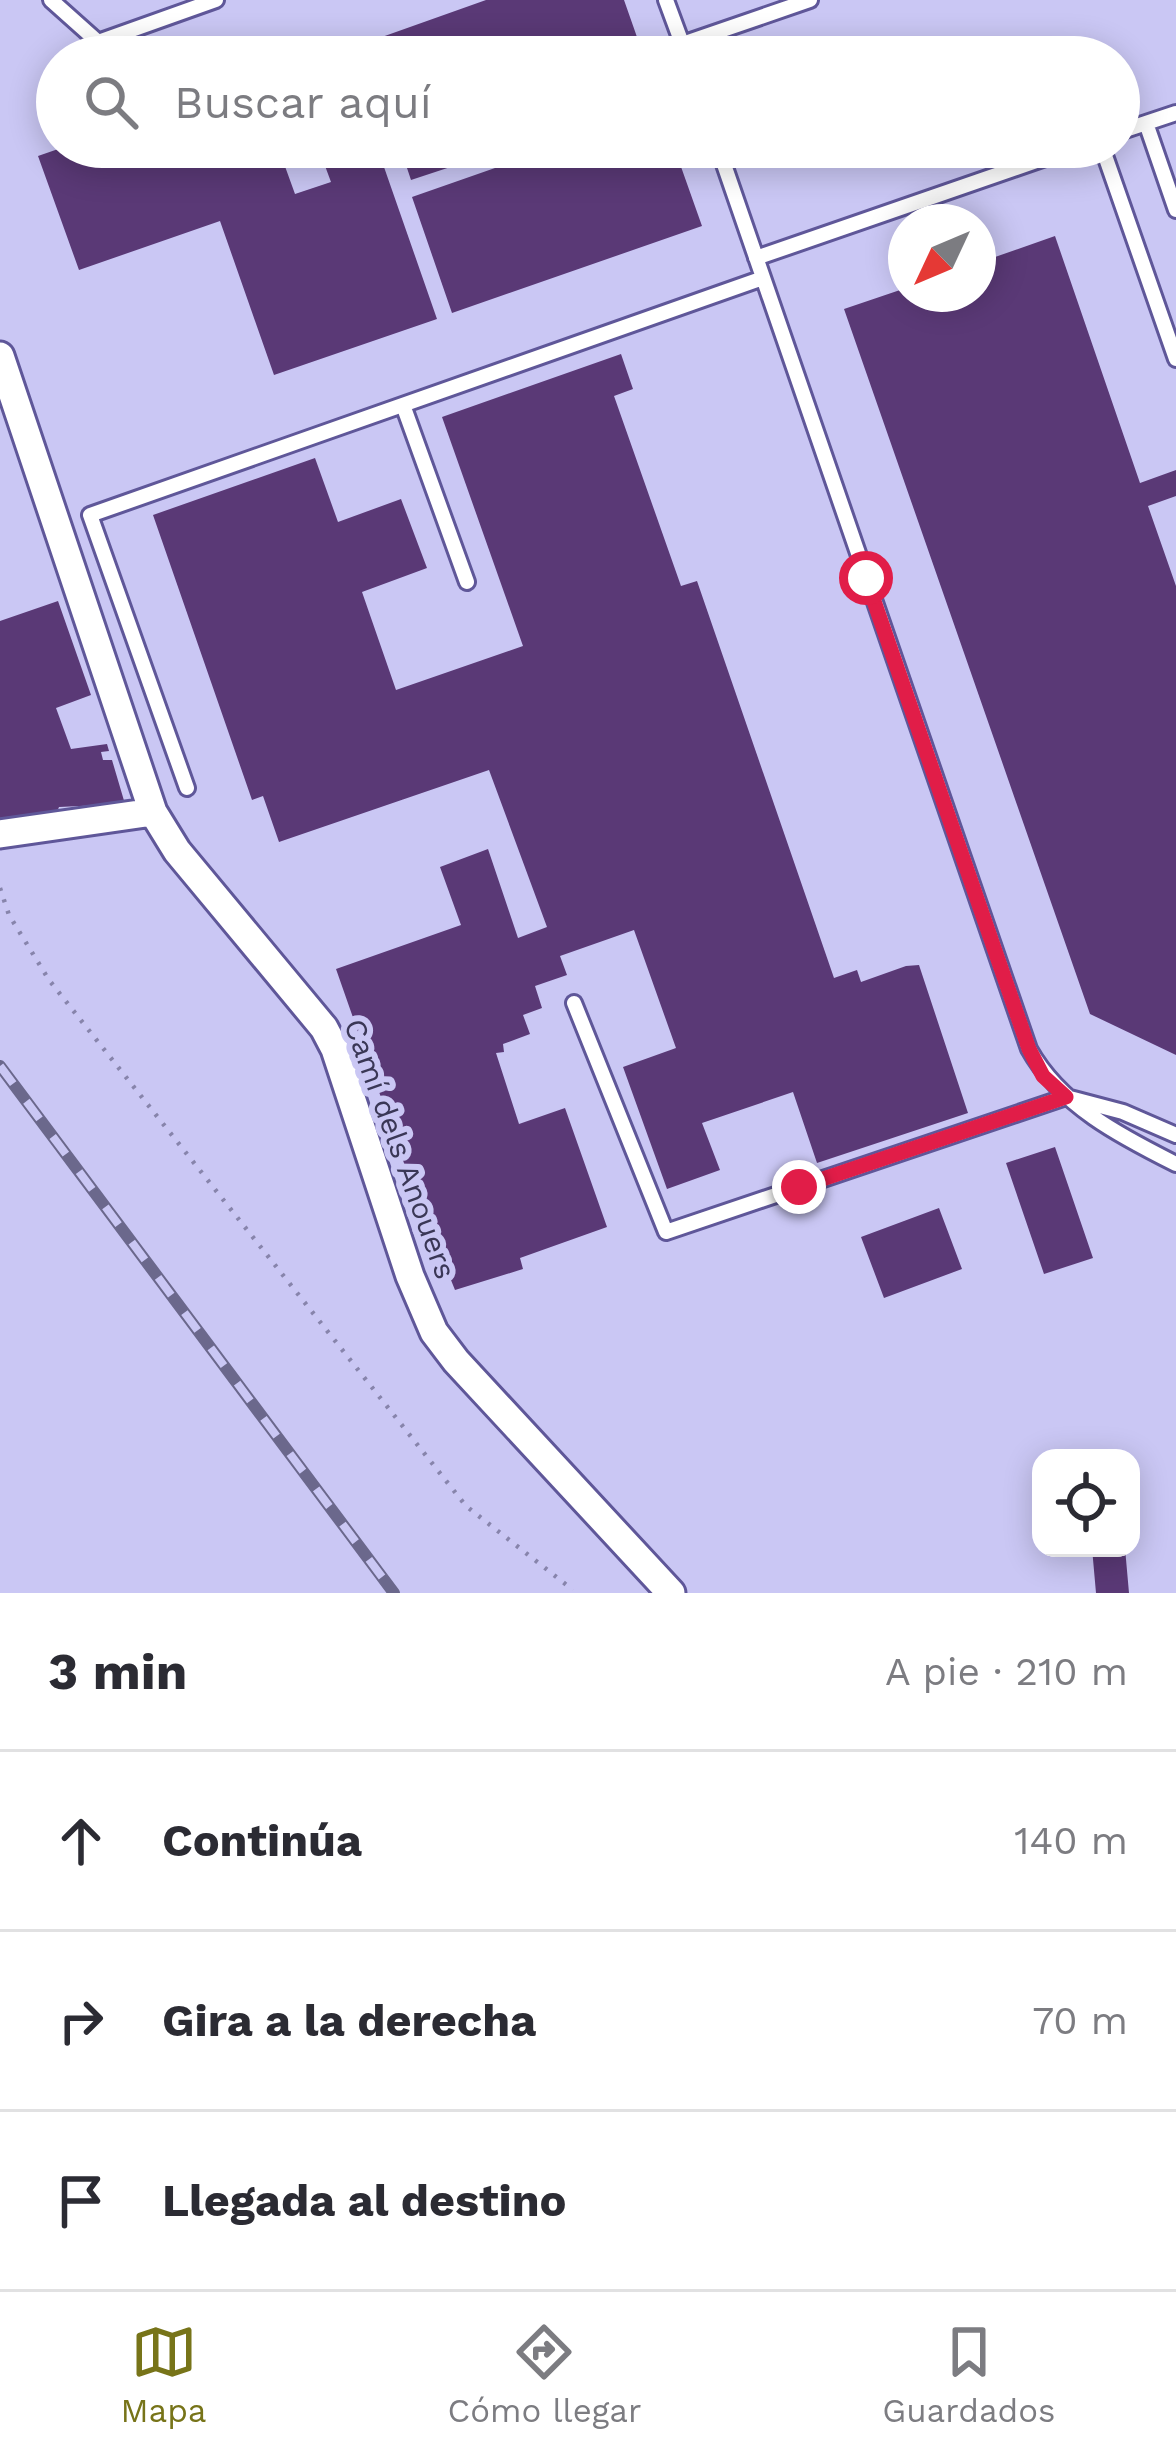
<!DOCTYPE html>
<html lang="es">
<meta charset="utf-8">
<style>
:root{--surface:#fff;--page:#f7f7f7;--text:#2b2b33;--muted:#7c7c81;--line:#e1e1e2;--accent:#777419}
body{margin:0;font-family:"Work Sans",sans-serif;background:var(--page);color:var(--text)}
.controls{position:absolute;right:36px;bottom:36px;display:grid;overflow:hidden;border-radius:24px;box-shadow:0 6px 30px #0003}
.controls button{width:108px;height:108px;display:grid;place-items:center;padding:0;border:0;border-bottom:3px solid var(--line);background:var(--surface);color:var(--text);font:60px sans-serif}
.compass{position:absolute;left:888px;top:204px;width:108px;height:108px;border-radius:50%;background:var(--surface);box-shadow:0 6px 30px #0003;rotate:226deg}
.stop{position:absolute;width:36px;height:36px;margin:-27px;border:9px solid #e11d48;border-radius:50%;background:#fff}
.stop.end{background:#e11d48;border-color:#fff;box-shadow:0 3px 12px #0008}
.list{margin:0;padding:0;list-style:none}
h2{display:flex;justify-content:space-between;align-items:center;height:156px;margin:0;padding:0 48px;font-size:51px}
h2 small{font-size:39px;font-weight:400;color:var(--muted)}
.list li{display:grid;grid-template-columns:78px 1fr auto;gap:36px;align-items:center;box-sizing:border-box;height:180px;padding:0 48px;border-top:3px solid var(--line)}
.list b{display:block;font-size:45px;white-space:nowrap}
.list em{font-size:39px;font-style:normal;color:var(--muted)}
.icon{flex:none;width:66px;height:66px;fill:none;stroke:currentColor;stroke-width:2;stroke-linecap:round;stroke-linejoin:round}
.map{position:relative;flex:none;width:1176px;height:1593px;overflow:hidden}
.search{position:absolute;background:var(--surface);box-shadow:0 6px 30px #0003;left:36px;right:36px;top:36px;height:132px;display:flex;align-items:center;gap:30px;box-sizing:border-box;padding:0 42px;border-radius:66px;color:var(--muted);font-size:45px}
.sheet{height:696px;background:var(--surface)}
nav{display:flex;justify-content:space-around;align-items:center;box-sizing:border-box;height:168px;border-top:3px solid var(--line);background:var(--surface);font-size:33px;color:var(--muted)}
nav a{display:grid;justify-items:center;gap:6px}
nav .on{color:var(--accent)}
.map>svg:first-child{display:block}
.building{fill:#5a3976}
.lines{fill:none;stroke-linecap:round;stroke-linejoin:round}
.lane-casing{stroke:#5f5799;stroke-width:20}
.street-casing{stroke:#5f5799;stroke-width:33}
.path{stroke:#8784ab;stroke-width:4.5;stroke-dasharray:3 9;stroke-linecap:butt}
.lane{stroke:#fff;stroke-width:14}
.street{stroke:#fff;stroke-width:27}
.rail-casing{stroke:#6b688c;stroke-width:12}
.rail{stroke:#cac7f4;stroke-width:8;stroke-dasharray:22;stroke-linecap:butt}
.route{stroke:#e11d48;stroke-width:15}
.labels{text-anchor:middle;stroke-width:12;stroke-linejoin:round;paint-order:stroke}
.street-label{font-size:30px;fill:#3a3756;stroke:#cac7f4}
</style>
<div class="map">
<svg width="1176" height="1593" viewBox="0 0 1176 1593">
<rect width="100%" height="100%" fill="#cac7f4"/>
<!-- building -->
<path class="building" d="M486,0h138l20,57h-274l-5,-14z
M64,147h214l17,47 36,-12 -13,-35h59l60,172 -163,56 -54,-154 -141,49 -41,-114z
M400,147h108v1l-97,32z
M555,147h119l28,79 -250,87 -40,-116z
M1055,236l85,247 36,-13v26l-28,10 28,80v469l-86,-41 -246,-705 62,-21v6h72v-31z
M621,354l12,35 -19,7 67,190 16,-5 137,397 23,-8 4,12 45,-16 13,-1 49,148 -151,50 -24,-71 -91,31 18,47 -53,19 -44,-122 53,-19 -42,-118 -74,26 7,19 -32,11 7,22 -19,7 7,19 -27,10 1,8 -8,1 23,71 46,-16 42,119 -87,31 3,11 -68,21 -50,-124 -69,-197 125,-44 -21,-58 48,-18 30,89 29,-11 -58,-157 -210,72 -16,-46 -11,4 -99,-285 162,-57 23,64 63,-23 26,69 -65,24 34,98 127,-44 -81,-229z
M58,601l33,94 -35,13 15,41 36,-5 2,7 -8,1 2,8h9l13,44 -66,3 -2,5 -57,6v-197z
M1055,1147l38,111 -49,16 -38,-111z
M939,1208l23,61 -78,29 -23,-61z
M1092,1548h33l4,45h-33z"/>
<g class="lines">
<defs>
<path id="lane" d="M51,0l47,42 118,-42
M666,0l21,57
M682,44l128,-44
M1146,123l30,87
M1119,132l57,-19
M718,147l311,902c31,56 91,87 147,115
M1102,147l74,212
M756,258l321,-111
M403,405l64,177
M187,788l-97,-273 673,-237
M574,1003l92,229 400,-135 57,15 53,23"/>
<path id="street" d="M0,356l153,456 24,39 147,177 11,21 75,227 24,56 22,29 215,232
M0,834l153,-22"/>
</defs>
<!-- lane casing -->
<use href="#lane" class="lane-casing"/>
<!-- street casing -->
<use href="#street" class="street-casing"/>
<!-- path -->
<path class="path" d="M0,888l9,27 40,65 417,526 107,84"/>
<!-- lane -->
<use href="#lane" class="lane"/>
<!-- street -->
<use href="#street" class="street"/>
<defs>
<path id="rail" d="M0,1066l394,527"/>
</defs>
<!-- rail casing -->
<use href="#rail" class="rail-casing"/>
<!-- rail -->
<use href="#rail" class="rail"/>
</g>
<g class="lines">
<!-- route -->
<path class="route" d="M799,1187l267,-90 -23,-21 -14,-27 -163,-471"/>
</g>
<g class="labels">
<!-- street labels -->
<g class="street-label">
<text transform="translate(400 1149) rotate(70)" y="10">Camí dels Anouers</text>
</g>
</g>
</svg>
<div class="controls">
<button><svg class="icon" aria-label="locate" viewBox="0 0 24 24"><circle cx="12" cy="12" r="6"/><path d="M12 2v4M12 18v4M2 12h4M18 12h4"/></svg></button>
</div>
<svg class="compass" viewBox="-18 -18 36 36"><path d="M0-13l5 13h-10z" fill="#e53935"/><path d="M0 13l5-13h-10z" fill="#7c7c81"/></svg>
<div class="stop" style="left:866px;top:578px"></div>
<div class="stop end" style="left:799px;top:1187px"></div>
<div class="search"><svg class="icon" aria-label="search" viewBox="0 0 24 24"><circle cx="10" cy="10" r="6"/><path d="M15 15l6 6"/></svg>Buscar aquí</div>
</div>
<section class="sheet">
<h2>3 min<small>A pie · 210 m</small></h2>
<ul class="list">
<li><svg class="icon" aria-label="ahead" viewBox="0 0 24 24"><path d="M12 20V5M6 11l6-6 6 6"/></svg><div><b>Continúa</b></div><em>140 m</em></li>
<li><svg class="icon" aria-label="right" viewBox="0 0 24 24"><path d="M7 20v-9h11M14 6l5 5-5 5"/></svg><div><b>Gira a la derecha</b></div><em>70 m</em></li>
<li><svg class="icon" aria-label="arrive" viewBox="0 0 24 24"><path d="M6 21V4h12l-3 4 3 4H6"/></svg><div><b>Llegada al destino</b></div></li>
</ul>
</section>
<nav>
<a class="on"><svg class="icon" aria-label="map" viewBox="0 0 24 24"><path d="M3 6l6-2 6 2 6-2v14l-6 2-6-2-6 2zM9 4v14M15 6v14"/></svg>Mapa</a>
<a><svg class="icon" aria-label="directions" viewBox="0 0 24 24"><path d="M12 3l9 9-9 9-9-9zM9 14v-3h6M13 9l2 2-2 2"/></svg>Cómo llegar</a>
<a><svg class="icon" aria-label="saved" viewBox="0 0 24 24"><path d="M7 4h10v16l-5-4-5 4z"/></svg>Guardados</a>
</nav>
